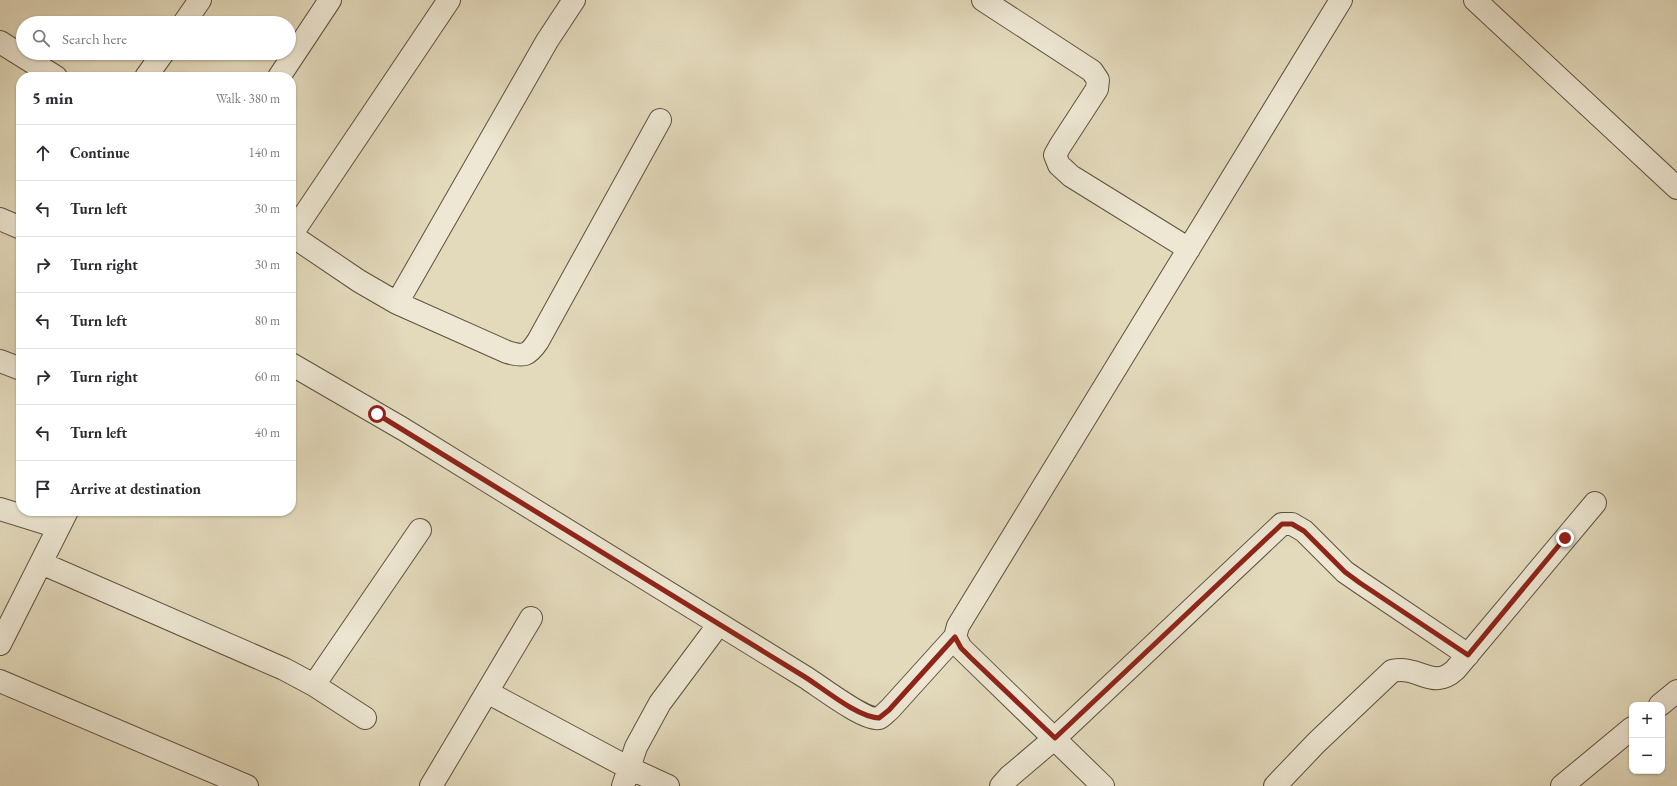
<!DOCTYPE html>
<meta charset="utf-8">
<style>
:root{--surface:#fff;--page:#f7f7f7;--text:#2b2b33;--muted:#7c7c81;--line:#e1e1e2}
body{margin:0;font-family:"EB Garamond",serif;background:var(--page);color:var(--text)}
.controls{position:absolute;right:12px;bottom:12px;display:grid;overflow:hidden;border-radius:8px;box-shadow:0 1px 3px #0004}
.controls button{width:36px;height:36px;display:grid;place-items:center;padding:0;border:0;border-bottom:1px solid var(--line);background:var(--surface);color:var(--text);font:20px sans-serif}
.stop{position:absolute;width:12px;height:12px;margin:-9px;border:3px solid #8f2418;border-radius:50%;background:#fff}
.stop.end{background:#8f2418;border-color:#fff;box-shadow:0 1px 4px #0008}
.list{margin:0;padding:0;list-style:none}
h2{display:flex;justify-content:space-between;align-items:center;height:52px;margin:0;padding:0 16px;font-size:17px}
h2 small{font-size:13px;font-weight:400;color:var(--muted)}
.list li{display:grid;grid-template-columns:26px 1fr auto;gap:12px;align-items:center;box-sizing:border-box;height:56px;padding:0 16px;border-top:1px solid var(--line)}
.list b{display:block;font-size:15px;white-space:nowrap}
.list em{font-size:13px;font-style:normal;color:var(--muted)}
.icon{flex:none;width:22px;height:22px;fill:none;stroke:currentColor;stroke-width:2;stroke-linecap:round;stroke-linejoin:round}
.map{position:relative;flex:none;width:1677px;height:786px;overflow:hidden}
.search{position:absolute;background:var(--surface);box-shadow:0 1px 3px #0004;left:16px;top:16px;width:280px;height:44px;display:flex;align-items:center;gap:10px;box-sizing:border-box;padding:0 14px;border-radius:22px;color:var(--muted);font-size:15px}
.panel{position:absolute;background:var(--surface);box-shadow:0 1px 3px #0004;left:16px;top:72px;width:280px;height:444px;border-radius:16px}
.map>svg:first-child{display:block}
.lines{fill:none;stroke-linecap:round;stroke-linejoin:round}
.minor-casing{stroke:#5e513d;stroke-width:24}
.minor{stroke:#ede7d3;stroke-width:22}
.route{stroke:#8f2418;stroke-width:5}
</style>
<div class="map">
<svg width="1677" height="786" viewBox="0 0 1677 786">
<rect width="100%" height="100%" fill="#e3dabc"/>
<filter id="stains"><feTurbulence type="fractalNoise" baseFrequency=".005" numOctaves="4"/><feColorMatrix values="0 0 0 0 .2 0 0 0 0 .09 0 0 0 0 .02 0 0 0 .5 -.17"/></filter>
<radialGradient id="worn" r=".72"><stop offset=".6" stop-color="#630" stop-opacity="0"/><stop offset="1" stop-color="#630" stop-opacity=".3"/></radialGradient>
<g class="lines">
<defs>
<path id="minor" d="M983,0l109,71 6,9 -1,9 -37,57 -5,9 4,10 12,11 118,73
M1475,0l202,188
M184,23l16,-23
M0,42l56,35
M146,77l17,-24
M279,77l51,-77
M0,219l21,9
M291,235l68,46 38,22 110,49c17,5 21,4 31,-11l122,-221
M291,235l158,-235
M397,303l150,-262 27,-41
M0,361l21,8
M291,364l112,65 402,248c13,8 61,45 74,41 3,-1 7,-6 10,-8l66,-73
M0,509l58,18
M41,563l243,106 30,16 51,33
M0,644l67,-133
M0,681l247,105
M314,685l106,-155
M487,692l142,76 39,18
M1660,705l17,-14
M431,786l100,-168
M623,786l13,-39 24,-44 59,-79
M1001,786l8,-9 46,-39 227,-214h10l12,7 41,41 16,11 107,72
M1103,786l-142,-138 -6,-11 3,-11 383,-626
M1275,786l41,-43 76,-72c28,-6 40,20 63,-1l140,-167
M1562,786l70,-58"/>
</defs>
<!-- minor casing -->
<use href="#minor" class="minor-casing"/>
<!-- minor -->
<use href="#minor" class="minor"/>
</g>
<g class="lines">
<!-- route -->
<path class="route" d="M377,414l428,263c19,12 52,40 74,41l10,-8 66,-73 6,11 10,10 84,80 227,-214h10l12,7 41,41 15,11 108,72 97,-117"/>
</g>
<rect width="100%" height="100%" filter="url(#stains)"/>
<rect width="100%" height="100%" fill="url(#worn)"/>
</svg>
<div class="controls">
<button>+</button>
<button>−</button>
</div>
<div class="stop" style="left:377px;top:414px"></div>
<div class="stop end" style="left:1565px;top:538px"></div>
<div class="search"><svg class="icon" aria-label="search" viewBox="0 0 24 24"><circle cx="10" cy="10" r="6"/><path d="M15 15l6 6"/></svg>Search here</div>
<section class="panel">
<h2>5 min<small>Walk · 380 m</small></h2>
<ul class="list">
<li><svg class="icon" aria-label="ahead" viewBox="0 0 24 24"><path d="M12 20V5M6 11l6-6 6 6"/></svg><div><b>Continue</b></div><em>140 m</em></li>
<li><svg class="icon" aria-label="left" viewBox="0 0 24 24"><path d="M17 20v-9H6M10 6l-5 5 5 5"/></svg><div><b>Turn left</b></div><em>30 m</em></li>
<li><svg class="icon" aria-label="right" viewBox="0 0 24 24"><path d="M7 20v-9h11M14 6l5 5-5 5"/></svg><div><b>Turn right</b></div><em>30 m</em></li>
<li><svg class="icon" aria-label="left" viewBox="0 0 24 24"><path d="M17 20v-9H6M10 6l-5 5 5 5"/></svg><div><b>Turn left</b></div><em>80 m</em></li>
<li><svg class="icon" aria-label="right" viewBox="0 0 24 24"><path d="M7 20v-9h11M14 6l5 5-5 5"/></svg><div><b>Turn right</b></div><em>60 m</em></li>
<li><svg class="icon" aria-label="left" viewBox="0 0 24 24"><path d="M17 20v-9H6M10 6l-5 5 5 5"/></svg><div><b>Turn left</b></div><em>40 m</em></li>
<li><svg class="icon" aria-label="arrive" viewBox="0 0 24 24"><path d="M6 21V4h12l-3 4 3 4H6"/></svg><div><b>Arrive at destination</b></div></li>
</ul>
</section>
</div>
